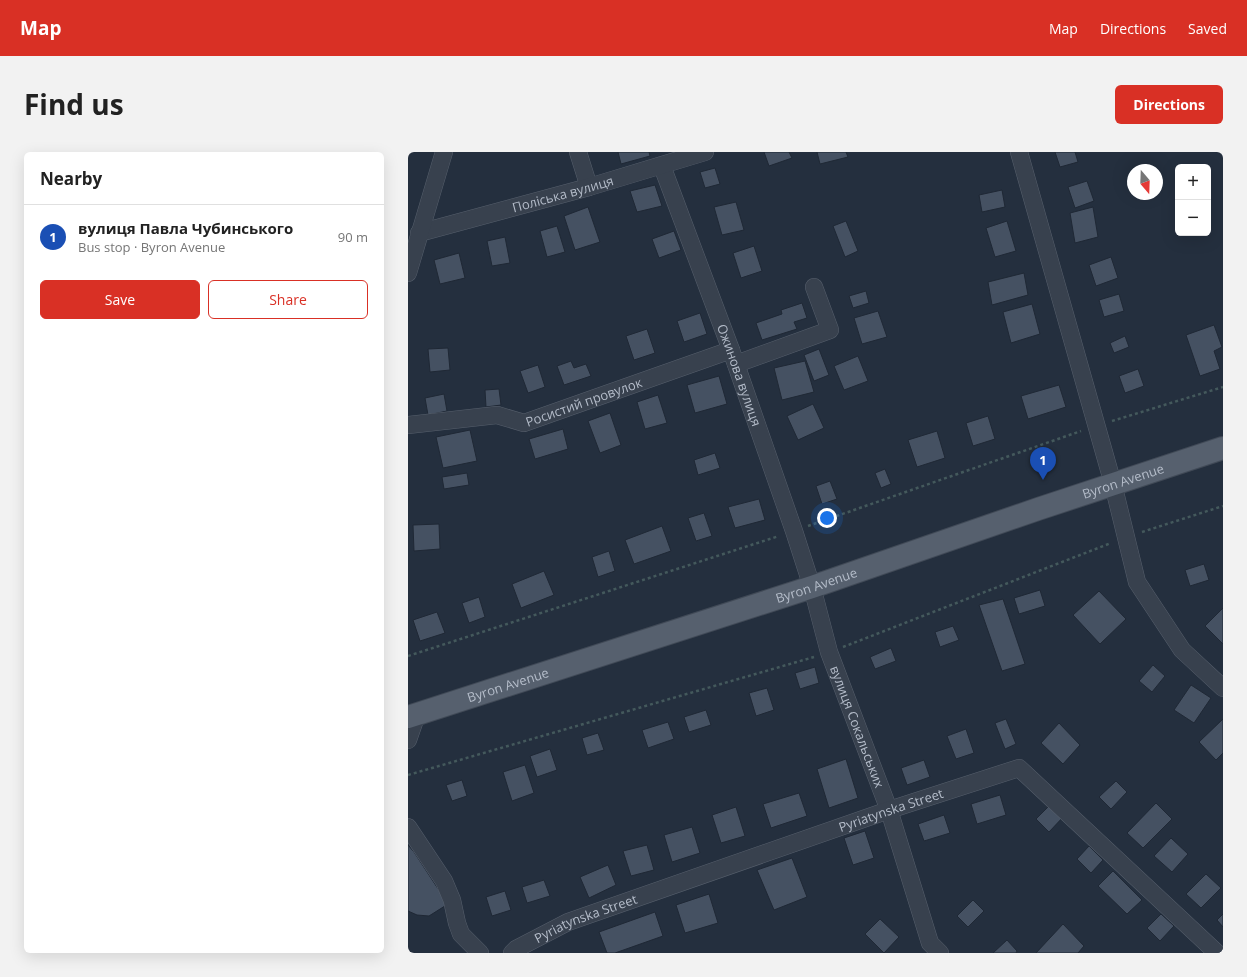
<!DOCTYPE html>
<meta charset="utf-8">
<style>
:root{--surface:#fff;--page:#f2f2f2;--text:#222;--muted:#767676;--line:#e0e0e0;--accent:#d93025}
body{margin:0;font-family:"Open Sans",sans-serif;background:var(--page);color:var(--text)}
.controls{position:absolute;right:12px;top:12px;display:grid;overflow:hidden;border-radius:6px;box-shadow:0 4px 16px #0002}
.controls button{width:36px;height:36px;display:grid;place-items:center;padding:0;border:0;border-bottom:1px solid var(--line);background:var(--surface);color:var(--text);font:20px sans-serif}
.compass{position:absolute;left:719px;top:12px;width:36px;height:36px;border-radius:50%;background:var(--surface);box-shadow:0 4px 16px #0002;rotate:161deg}
.you{position:absolute;left:419px;top:366px;width:14px;height:14px;margin:-10px;border:3px solid #fff;border-radius:50%;background:#1a73e8;box-shadow:0 0 0 6px #1a73e833}
.badge{display:grid;place-items:center;width:26px;height:26px;border-radius:50%;background:var(--accent);color:#fff;font-size:13px;font-weight:700}
.pin{position:absolute;translate:-50% -33px;filter:drop-shadow(0 1px 2px #0008)}
.pin::after{content:'';position:absolute;top:21px;width:14px;height:12px;background:inherit;clip-path:polygon(0 0,100% 0,50% 100%)}
.list{margin:0;padding:0;list-style:none}
h2{display:flex;justify-content:space-between;align-items:center;height:52px;margin:0;padding:0 16px;font-size:17px}
h2 small{font-size:13px;font-weight:400;color:var(--muted)}
.list li{display:grid;grid-template-columns:26px 1fr auto;gap:12px;align-items:center;box-sizing:border-box;height:64px;padding:0 16px;border-top:1px solid var(--line)}
.list b{display:block;font-size:15px;white-space:nowrap}
.list p{margin:0;font-size:13px;white-space:nowrap;color:var(--muted)}
.list em{font-size:13px;font-style:normal;color:var(--muted)}
.actions{display:flex;gap:8px;padding:12px 16px}
.actions a{flex:1;padding:9px 0;border:1px solid var(--accent);border-radius:6px;text-align:center;font-size:14px;color:var(--accent)}
.actions .main{background:var(--accent);color:#fff}
.map{position:relative;flex:none;width:815px;height:801px;overflow:hidden;border-radius:6px}
header{display:flex;align-items:center;gap:24px;box-sizing:border-box;height:56px;padding:0 20px;background:var(--accent);color:#fff}
header strong{font-size:19px}
nav{display:flex;gap:22px;margin-inline-start:auto;font-size:14px}
.intro{display:flex;align-items:center;justify-content:space-between;box-sizing:border-box;height:96px;padding:0 24px}
h1{margin:0;font-size:28px}
.button{padding:10px 18px;border-radius:6px;background:var(--accent);color:#fff;font-size:14px;font-weight:700}
main{display:flex;gap:24px;padding:0 24px}
aside{flex:1;background:var(--surface);border-radius:6px;box-shadow:0 4px 16px #0002}
.map>svg:first-child{display:block}
.building{fill:#455162;stroke:#1f2835}
.lines{fill:none;stroke-linecap:round;stroke-linejoin:round}
.minor-casing{stroke:#565f6c;stroke-width:18}
.major-casing{stroke:#414a57;stroke-width:24}
.path{stroke:#44595c;stroke-width:2.5;stroke-dasharray:3 3;stroke-linecap:butt}
.minor{stroke:#38414e;stroke-width:17}
.major{stroke:#56606e;stroke-width:22}
.labels{text-anchor:middle;stroke-width:3;stroke-linejoin:round;paint-order:stroke}
.street-label{font-size:13px;fill:#b4bcc9;stroke:#1d2633}
</style>
<header>
<strong>Map</strong>
<nav><a>Map</a><a>Directions</a><a>Saved</a></nav>
</header>
<div class="intro"><h1>Find us</h1><a class="button">Directions</a></div>
<main>
<aside>
<h2>Nearby<small></small></h2>
<ul class="list">
<li><span class="badge" style="background:#1a4fb4">1</span><div><b>вулиця Павла Чубинського</b><p>Bus stop · Byron Avenue</p></div><em>90 m</em></li>
</ul>
<div class="actions"><a class="main">Save</a><a>Share</a></div>
</aside>
<div class="map">
<svg width="815" height="801" viewBox="0 0 815 801">
<rect width="100%" height="100%" fill="#242f3e"/>
<!-- building -->
<path class="building" d="M210,0h31l1,4 -29,8z
M356,0h25l3,6 -23,8z
M409,0h29l2,5 -28,7z
M647,0h20l3,10 -18,5z
M307,16l5,16 -15,4 -5,-16z
M679,29l7,20 -19,7 -7,-21z
M247,33l7,21 -25,6 -7,-21z
M594,38l3,17 -23,5 -3,-17z
M328,50l8,28 -22,5 -8,-28z
M180,55l12,35 -25,8 -11,-34z
M685,55l5,30 -23,6 -5,-30z
M438,69l12,30 -13,6 -12,-31z
M599,69l9,30 -21,6 -9,-29z
M149,74l8,26 -18,5 -7,-26z
M266,79l7,19 -22,8 -7,-19z
M97,85l5,26 -18,3 -5,-25z
M346,94l8,25 -21,7 -8,-25z
M51,101l6,25 -25,6 -6,-24z
M703,105l7,21 -22,8 -7,-21z
M616,121l4,22 -36,10 -4,-23z
M458,139l3,12 -16,5 -4,-12z
M711,142l5,17 -20,6 -5,-17z
M394,151l5,15 -13,4 3,7 -35,11 -6,-17 26,-9 -1,-4z
M624,152l8,30 -29,9 -8,-31z
M470,159l9,26 -25,7 -8,-26z
M292,161l7,21 -23,8 -7,-21z
M806,173l8,22 -8,4 6,18 -20,7 -14,-41z
M239,177l8,24 -21,7 -8,-24z
M717,184l4,11 -15,6 -4,-10z
M40,196l2,22 -20,2 -2,-23z
M411,197l10,26 -15,6 -10,-26z
M450,204l10,25 -24,9 -10,-24z
M163,209l3,7 12,-4 5,12 -27,9 -7,-19z
M397,209l9,31 -32,8 -8,-32z
M130,213l7,22 -17,6 -8,-22z
M730,217l6,17 -19,7 -6,-17z
M311,224l8,28 -32,9 -8,-28z
M651,233l7,22 -38,12 -7,-23z
M91,237l2,16 -15,2 -1,-17z
M36,242l3,17 -19,4 -3,-17z
M250,243l9,28 -22,6 -8,-27z
M405,252l11,24 -26,12 -11,-24z
M202,261l11,32 -21,8 -12,-32z
M580,264l7,23 -22,7 -7,-23z
M155,277l5,20 -33,10 -6,-20z
M62,278l7,31 -34,7 -7,-31z
M529,279l8,27 -28,9 -9,-27z
M307,301l5,15 -22,7 -4,-15z
M477,317l6,15 -10,4 -6,-15z
M59,321l2,12 -25,4 -2,-12z
M422,329l7,18 -15,5 -6,-18z
M351,347l6,21 -30,8 -7,-21z
M296,361l8,23 -16,5 -8,-23z
M31,372l1,25 -26,2 -1,-26z
M254,374l9,25 -37,13 -9,-24z
M201,399l6,20 -17,6 -6,-20z
M796,412l5,16 -19,6 -5,-16z
M136,419l10,24 -33,13 -9,-24z
M632,438l5,16 -26,8 -5,-16z
M691,439l27,28 -26,25 -27,-29z
M71,445l6,20 -16,6 -7,-20z
M595,447l22,65 -23,7 -23,-66z
M815,456v36l-18,-18z
M29,460l8,21 -25,8 -7,-21z
M545,474l6,14 -19,7 -5,-15z
M483,496l5,13 -21,8 -5,-12z
M745,513l12,11 -13,16 -13,-11z
M407,515l4,16 -19,6 -5,-16z
M783,533l20,13 -17,25 -20,-13z
M359,536l7,22 -18,6 -7,-23z
M298,558l5,15 -22,7 -5,-15z
M598,567l10,25 -11,5 -10,-26z
M815,567v34l-7,7 -17,-18z
M260,570l6,17 -26,9 -6,-18z
M651,571l21,22 -17,19 -22,-21z
M558,577l8,24 -18,6 -9,-23z
M190,581l6,17 -17,5 -5,-17z
M142,597l7,21 -20,7 -7,-21z
M438,607l12,39 -29,10 -12,-39z
M516,608l6,17 -23,8 -6,-17z
M117,613l9,28 -22,8 -9,-29z
M54,628l5,16 -15,5 -6,-16z
M708,629l11,11 -16,17 -12,-12z
M391,641l8,23 -36,12 -8,-24z
M592,643l6,20 -29,9 -6,-20z
M644,651l13,12 -16,17 -13,-13z
M748,651l16,16 -29,29 -16,-15z
M328,655l9,29 -24,7 -9,-28z
M536,663l6,18 -26,8 -6,-17z
M284,675l8,26 -28,9 -8,-27z
M457,679l9,27 -21,7 -9,-27z
M763,686l17,16 -16,18 -18,-16z
M0,693l6,7 34,52 -19,12 -12,-1 -9,-4z
M239,693l7,25 -23,6 -8,-25z
M681,694l14,14 -12,13 -14,-14z
M384,706l15,39 -33,13 -17,-40z
M200,713l8,20 -27,13 -9,-21z
M705,719l29,29 -15,14 -29,-28z
M798,722l15,14 -20,20 -15,-14z
M136,728l6,16 -23,7 -5,-16z
M97,739l6,19 -19,6 -6,-19z
M301,742l9,29 -33,10 -9,-28z
M565,748l11,11 -16,16 -11,-11z
M247,760l8,24 -48,17h-8l-8,-21z
M753,762l13,12 -14,15 -13,-13z
M815,762v13l-6,-7z
M472,767l19,18 -15,16 -19,-19z
M655,772l21,22 -6,7h-42z
M599,788l10,11 -1,2h-23z"/>
<g class="lines">
<defs>
<g id="minor">
<path d="M170,0l11,35"/>
<path d="M611,0l94,332 24,98 45,68 41,38"/>
<path id="s1" d="M254,14l69,184 63,181 18,56 17,65 60,158 41,133 10,10"/>
<path id="s2" d="M11,81l170,-46 116,-35"/>
<path d="M0,121l36,-121"/>
<path d="M328,212l94,-34 -16,-43"/>
<path id="s3" d="M0,273l89,-10 27,8 207,-73"/>
<path d="M0,588l9,-26"/>
<path d="M0,675l36,54 8,19 5,23 4,11 19,19"/>
<path id="s4" d="M104,801l4,-4 52,-27 321,-112 130,-42 198,185"/>
</g>
<g id="major">
<path id="s5" d="M0,565l404,-130 226,-78 185,-61"/>
</g>
</defs>
<!-- minor casing -->
<use href="#minor" class="minor-casing"/>
<!-- major casing -->
<use href="#major" class="major-casing"/>
<!-- path -->
<path class="path" d="M704,269l111,-34
M400,374l273,-95
M734,380l81,-26
M435,495l268,-104
M0,504l371,-120
M0,623l406,-118"/>
<!-- minor -->
<use href="#minor" class="minor"/>
<!-- major -->
<use href="#major" class="major"/>
</g>
<g class="labels">
<!-- street labels -->
<g class="street-label">
<text dy="5" stroke="none"><textPath href="#s2" startOffset="149">Поліська вулиця</textPath></text>
<text dy="5" stroke="none"><textPath href="#s1" startOffset="223">Ожинова вулиця</textPath></text>
<text dy="5" stroke="none"><textPath href="#s3" startOffset="181">Росистий провулок</textPath></text>
<text dy="5" stroke="none"><textPath href="#s5" startOffset="753">Byron Avenue</textPath></text>
<text dy="5" stroke="none"><textPath href="#s5" startOffset="429">Byron Avenue</textPath></text>
<text dy="5" stroke="none"><textPath href="#s5" startOffset="105">Byron Avenue</textPath></text>
<text dy="5" stroke="none"><textPath href="#s1" startOffset="594">вулиця Сокальських</textPath></text>
<text dy="5" stroke="none"><textPath href="#s4" startOffset="406">Pyriatynska Street</textPath></text>
<text dy="5" stroke="none"><textPath href="#s4" startOffset="82">Pyriatynska Street</textPath></text>
</g>
</g>
</svg>
<div class="controls">
<button>+</button>
<button>−</button>
</div>
<svg class="compass" viewBox="-18 -18 36 36"><path d="M0-13l5 13h-10z" fill="#e53935"/><path d="M0 13l5-13h-10z" fill="#767676"/></svg>
<div class="you"></div>
<div class="pin badge" style="left:635px;top:328px;background:#1a4fb4">1</div>
</div>
</main>
